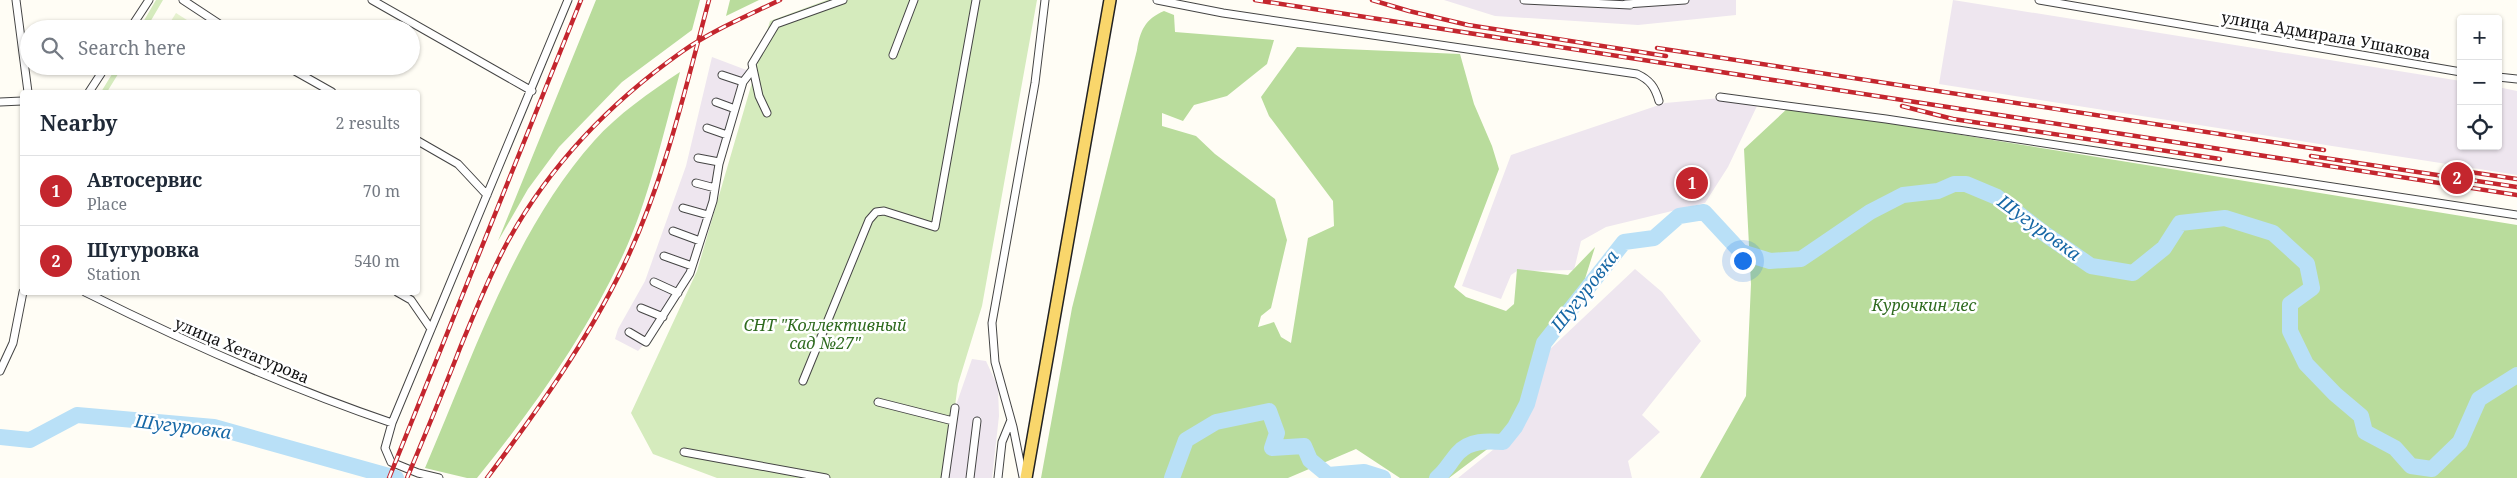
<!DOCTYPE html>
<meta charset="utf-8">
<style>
:root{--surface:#fff;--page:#f2f2f3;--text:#1f2937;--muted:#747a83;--line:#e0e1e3;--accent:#c4262e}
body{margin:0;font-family:"Noto Serif",serif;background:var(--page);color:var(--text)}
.controls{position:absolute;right:15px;top:15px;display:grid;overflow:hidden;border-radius:5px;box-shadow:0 1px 4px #0004}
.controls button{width:45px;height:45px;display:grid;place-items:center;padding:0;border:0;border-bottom:1px solid var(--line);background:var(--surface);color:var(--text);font:25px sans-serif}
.you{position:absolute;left:1742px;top:260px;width:18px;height:18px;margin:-12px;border:4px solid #fff;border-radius:50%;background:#1a73e8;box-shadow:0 0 0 8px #1a73e833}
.badge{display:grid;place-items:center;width:32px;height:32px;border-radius:50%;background:var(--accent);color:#fff;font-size:16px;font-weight:700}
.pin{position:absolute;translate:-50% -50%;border:2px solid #fff;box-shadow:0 1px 5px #0006}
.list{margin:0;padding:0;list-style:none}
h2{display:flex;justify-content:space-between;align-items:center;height:65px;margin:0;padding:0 20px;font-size:21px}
h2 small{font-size:16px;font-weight:400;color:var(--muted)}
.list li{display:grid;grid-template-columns:32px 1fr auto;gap:15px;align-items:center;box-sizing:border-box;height:70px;padding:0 20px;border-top:1px solid var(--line)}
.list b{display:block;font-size:19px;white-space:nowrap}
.list p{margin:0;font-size:16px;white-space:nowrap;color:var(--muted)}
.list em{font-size:16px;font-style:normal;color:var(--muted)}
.icon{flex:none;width:28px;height:28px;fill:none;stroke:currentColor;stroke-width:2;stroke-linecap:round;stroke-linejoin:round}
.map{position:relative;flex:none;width:2517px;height:478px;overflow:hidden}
.search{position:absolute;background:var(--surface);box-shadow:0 1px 4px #0004;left:20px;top:20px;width:400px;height:55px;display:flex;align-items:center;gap:12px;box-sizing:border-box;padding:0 18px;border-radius:28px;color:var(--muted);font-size:19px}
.panel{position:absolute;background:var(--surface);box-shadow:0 1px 4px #0004;left:20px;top:90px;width:400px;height:205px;border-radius:5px}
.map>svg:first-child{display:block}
.industrial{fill:#eee6ef}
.green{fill:#d5ebbd}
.forest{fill:#b9dc9c}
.pitch{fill:#e6f2cf}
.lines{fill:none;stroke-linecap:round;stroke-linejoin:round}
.river{stroke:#b9e0f7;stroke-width:16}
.street-casing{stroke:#444;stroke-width:9}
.primary-casing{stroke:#222;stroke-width:14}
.street{stroke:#fff;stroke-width:7}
.primary{stroke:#f9d66b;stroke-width:11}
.rail-casing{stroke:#c4262e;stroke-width:4.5}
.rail{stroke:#fff;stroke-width:2.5;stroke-dasharray:8;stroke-linecap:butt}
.labels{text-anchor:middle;stroke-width:5;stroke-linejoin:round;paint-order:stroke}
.street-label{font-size:16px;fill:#111;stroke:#fff}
.park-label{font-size:16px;font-style:italic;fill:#2f6b1f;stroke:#fff}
.water-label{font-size:18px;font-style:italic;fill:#1768a6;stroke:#fff}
</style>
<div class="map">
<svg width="2517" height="478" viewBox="0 0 2517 478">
<rect width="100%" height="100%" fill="#fffdf5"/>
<!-- industrial -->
<path class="industrial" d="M1444,0h292v15l-98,10 -143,-9z
M1953,0l508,81v65h37v-59l19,4v84l-578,-91z
M712,57l37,14 -34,105 -1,22 -15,52 -53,92 -8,9 -23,-12 3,-10 27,-48 41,-115z
M1721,98l36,8 -29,61 -23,36 -99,24 -25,14 -7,29 -57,1 -6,4 -10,24 -39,-13 49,-131 154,-52z
M1635,269l27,23 39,49 -59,74 18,17 -32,29 4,17h-174l36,-29 19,-8 20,-33 15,-57z
M972,359l14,2 12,26 1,29 -7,62h-50l10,-61z"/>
<!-- green -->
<path class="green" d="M156,0h7l-17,29h-7z
M827,0h210l-55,306 -24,78 -13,94h-228l-64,-24 -22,-41 66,-142 73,-250z
M117,66h6l-16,26h-6z"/>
<!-- forest -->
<path class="forest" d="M596,0h104l-8,30 -70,52 -63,65 -31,42 -30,52z
M730,0h29l-33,16z
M1164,11l10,4 1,17 99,8 -7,24 -40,32 -33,9 -11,16 -21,-8v13l34,10 19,18 60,45 12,41 -16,68 -10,8 -3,11 16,-5 7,15 10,6 17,-105 26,-12 -1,-25 -64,-85 -8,-19 36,-50 163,7 14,50 18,42 7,23 -45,118 12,10 40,14 8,-7 3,-35 51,6 27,-28 -16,51 -46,55 6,25 -33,57 -57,43h-49l-44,-29 -68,29h-247l31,-170 65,-258c3,-19 8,-31 27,-39z
M680,72c-16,59 -32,131 -58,185 -37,79 -90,153 -145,221h-10l-42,-10c47,-109 90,-239 169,-327 24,-27 56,-49 86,-69z
M1789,107l728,118v253h-817l46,-82 5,-112 -7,-135z"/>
<!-- pitch -->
<path class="pitch" d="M176,13l25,16h-35z"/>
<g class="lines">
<!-- river -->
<path class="river" d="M0,437l30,3 47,-25 137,12 182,51
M1172,478l14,-38 30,-18 53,-11 8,22 -5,15 32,-2 6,14 18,15 36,-3 19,6
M1437,478c9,-7 13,-16 21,-25 12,-13 29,-12 45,-11l12,-15 12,-23 17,-61 80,-101 30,-4 25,-22 25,-4 37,40 29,9 31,-2 69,-47 33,-17 35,-4 16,-7h12l31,13 48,37 46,32 42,7 31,-25 16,-25 45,-5 48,15 34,31 5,24 -22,16v27l16,33 29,30 26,22 4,16 30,16 16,18 21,3 28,-27 19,-43 38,-24"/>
<defs>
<path id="street" d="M16,0l12,92
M183,0l44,29
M372,0l160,91
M1157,0l66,13 414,61c13,6 18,13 22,27
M1524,0l106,5
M2039,0l422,72
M1626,4l59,-4
M130,29l19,-29
M893,55l21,-55
M286,66l46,26
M722,75l21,7
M2498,77l19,2
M89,92l17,-26
M1720,97l166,22 631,96
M0,102l22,-1
M716,102l19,7
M767,113l-8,-17 -7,-32 24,-40 67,-24
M707,128l20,7
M418,141l40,23 29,31
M698,158l21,4
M696,183l19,5
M683,208l25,7
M673,231l27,10
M664,256l28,10
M654,282l24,11
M85,292c100,50 201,95 307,131
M397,292l14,8 20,29
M641,308l22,9
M629,332l17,10 44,-69 23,-72 6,-37 24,-82 10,-13
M0,371l13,-28 10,-51
M803,381l66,-161 7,-8 8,-1 51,16 41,-227
M878,402l75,19
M684,452l142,26
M1023,477l-10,-50 -18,-65 -3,-39 43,-240 10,-83
M439,478l-21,-5 -27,-11 -6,-14 7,-25 176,-423
M945,478l10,-70
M970,478l7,-57
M998,478l4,-36 9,-22"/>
<path id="primary" d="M1026,478l84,-478"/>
</defs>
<!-- street casing -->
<use href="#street" class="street-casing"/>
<!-- primary casing -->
<use href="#primary" class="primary-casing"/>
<!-- street -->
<use href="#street" class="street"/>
<!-- primary -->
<use href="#primary" class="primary"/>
<defs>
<path id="rail" d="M1255,0l1262,195
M1372,0l37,11 59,14 198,31
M1657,48l667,102
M1902,106l51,13 267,40
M2311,156l206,31
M2450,169l67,10
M389,478l192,-478
M407,478c18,-43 36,-86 53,-130 15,-36 29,-72 48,-107 42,-76 104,-140 175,-190 30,-21 64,-35 97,-51
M487,478c50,-67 99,-135 136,-211 41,-84 62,-177 86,-267"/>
</defs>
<!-- rail casing -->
<use href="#rail" class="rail-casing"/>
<!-- rail -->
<use href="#rail" class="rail"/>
</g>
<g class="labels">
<!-- street labels -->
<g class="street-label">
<text transform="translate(2326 35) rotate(10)" y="6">улица Адмирала Ушакова</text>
<text transform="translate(242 350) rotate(23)" y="6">улица Хетагурова</text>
</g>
<!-- park labels -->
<g class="park-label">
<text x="1924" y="311">Курочкин лес</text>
<text x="825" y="331">СНТ "Коллективный<tspan x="825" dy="18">сад №27"</tspan></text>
</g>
<!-- water labels -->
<g class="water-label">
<text transform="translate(2039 228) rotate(36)" y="6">Шугуровка</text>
<text transform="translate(1585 291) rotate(-52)" y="6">Шугуровка</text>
<text transform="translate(183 427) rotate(7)" y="6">Шугуровка</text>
</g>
</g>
</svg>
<div class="controls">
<button>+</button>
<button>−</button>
<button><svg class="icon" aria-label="locate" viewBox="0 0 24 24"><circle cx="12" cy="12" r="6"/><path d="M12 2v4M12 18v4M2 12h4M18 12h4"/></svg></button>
</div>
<div class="you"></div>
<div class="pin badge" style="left:1692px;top:183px">1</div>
<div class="pin badge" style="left:2457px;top:178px">2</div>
<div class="search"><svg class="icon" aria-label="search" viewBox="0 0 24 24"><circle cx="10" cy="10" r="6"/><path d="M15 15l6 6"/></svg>Search here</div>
<section class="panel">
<h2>Nearby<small>2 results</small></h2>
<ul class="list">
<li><span class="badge">1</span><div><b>Автосервис</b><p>Place</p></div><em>70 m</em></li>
<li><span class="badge">2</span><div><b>Шугуровка</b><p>Station</p></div><em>540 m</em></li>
</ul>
</section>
</div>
